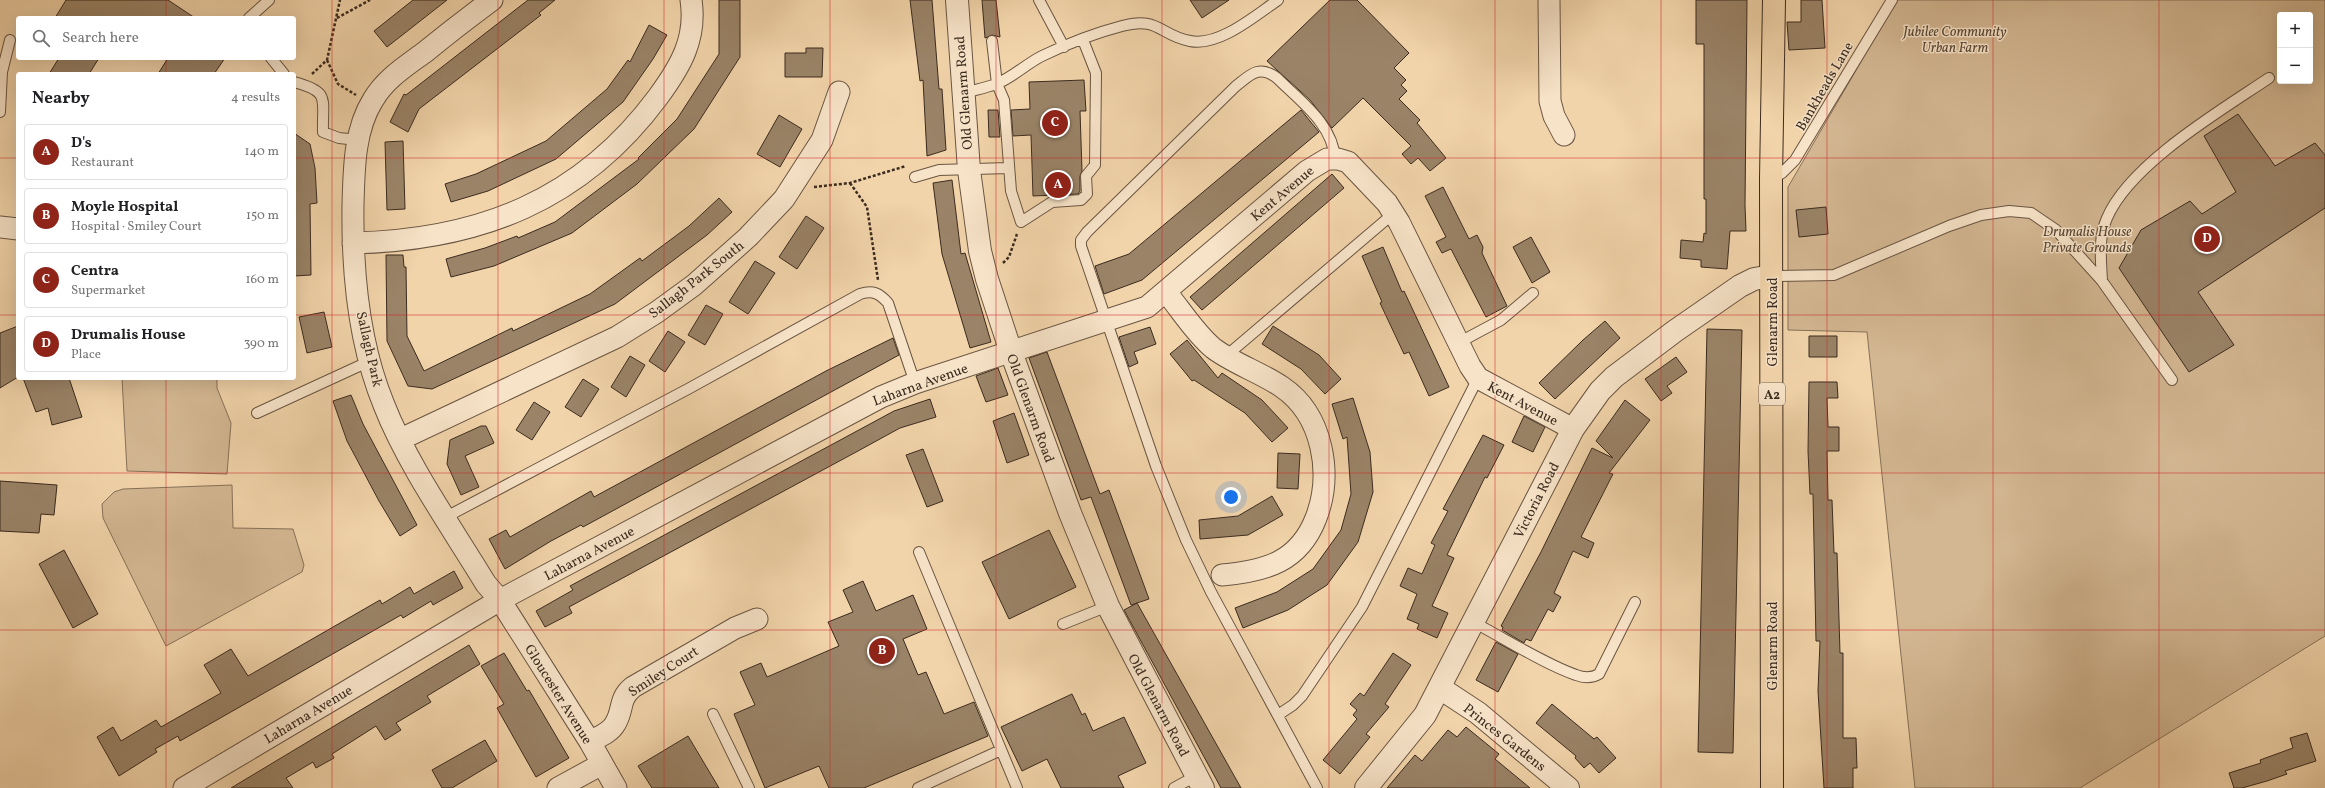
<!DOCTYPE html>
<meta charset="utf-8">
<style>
:root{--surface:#fff;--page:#f2f2f2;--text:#202124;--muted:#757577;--line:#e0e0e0;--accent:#8f2418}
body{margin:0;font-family:Vollkorn,serif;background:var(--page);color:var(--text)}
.controls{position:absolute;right:12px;top:12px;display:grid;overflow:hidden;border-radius:4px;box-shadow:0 4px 16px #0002}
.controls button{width:36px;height:36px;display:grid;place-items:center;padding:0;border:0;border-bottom:1px solid var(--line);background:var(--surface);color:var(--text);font:20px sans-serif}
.you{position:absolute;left:1231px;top:497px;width:14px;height:14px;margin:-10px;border:3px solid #fff;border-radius:50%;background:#1a73e8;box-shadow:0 0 0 6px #1a73e833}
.badge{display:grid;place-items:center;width:26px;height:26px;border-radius:50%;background:var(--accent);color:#fff;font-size:13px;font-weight:700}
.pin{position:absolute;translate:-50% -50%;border:2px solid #fff;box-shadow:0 1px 4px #0006}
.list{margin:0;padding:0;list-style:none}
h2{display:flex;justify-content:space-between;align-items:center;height:52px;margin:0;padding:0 16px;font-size:17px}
h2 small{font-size:13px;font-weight:400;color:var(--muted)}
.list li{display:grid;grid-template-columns:26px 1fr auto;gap:12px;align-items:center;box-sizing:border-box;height:56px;margin:0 8px 8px;padding:0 8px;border:1px solid var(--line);border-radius:4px}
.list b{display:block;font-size:15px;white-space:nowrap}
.list p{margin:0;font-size:13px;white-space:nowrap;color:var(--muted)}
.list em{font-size:13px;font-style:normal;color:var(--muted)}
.icon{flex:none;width:22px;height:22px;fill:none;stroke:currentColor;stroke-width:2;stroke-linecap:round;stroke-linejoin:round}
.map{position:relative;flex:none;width:2325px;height:788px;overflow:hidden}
.search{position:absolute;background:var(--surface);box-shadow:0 4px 16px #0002;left:16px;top:16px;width:280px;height:44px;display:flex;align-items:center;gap:10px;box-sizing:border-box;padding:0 14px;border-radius:4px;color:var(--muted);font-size:15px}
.panel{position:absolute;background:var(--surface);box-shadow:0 4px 16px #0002;left:16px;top:72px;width:280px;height:308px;border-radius:4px}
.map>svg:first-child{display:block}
.green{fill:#d3b792;stroke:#877158;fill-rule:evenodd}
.building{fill:#9a8367;stroke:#3b2b1f}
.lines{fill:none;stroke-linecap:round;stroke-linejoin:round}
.service-casing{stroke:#695542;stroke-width:12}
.minor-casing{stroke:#695542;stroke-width:23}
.tertiary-casing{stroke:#695542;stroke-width:24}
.primary-casing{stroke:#3b2b1f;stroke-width:24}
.path{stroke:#3b2b1f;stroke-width:2.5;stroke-dasharray:3 2;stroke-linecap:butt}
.service{stroke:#f7e3c8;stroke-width:10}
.minor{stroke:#f7e3c8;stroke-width:21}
.tertiary{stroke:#f7e3c8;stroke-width:22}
.primary{stroke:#f2d4aa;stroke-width:22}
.grid{fill:none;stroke:#d62828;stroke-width:1;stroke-opacity:0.55}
.labels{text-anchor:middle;stroke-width:3;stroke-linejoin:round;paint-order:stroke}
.shield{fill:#f7e3c8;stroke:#736252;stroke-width:1}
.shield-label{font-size:13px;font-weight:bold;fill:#3b2b1f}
.park-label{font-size:14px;font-style:italic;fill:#594736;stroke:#f7e3c8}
.street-label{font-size:14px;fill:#3b2b1f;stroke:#f7e3c8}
</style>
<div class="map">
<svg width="2325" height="788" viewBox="0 0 2325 788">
<rect width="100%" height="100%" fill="#f2d4aa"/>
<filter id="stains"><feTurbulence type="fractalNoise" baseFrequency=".005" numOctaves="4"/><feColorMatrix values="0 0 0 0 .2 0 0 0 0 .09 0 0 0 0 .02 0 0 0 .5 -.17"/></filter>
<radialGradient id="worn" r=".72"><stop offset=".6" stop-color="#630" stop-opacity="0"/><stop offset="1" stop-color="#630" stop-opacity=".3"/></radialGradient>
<!-- green -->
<path class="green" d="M1897,0h428v636l-245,152h-165l-48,-456 -79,-2v-143zM2280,15h30v66h-30z
M122,378h95v10l14,35 -4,51 -100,-3z
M232,485l1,43 60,1 11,36 -2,7 -136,74 -63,-128 -1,-14 12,-12 9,-3z"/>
<!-- building -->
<path class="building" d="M66,0h102l27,18h-140z
M413,0h34l-60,47 -13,-16z
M528,0h27l-16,13 2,2 -122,94 -11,23 -18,-10 14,-28 2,1z
M719,0h21v57l-46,72 -57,55 -65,49 -78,33 -43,11 -5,-18 39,-11 32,-12 1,2 37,-16 84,-63 -1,-1 39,-39 42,-65z
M910,0h22l7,89h3l4,61 -19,6 -4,-76 -3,1z
M982,0h14l4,37 -8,-2 -7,3z
M1190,0h39l-27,18z
M1330,0h27l52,53 -15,15 12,12 -5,5 6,6 -8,8 21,21 -3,3 29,35 -16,13 -12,-13 -7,6 -9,-10 9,-8 -48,-48 -31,30 -22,-28 -43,-39z
M1696,0h51l-2,205 1,26h-16l-3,38 -26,-2v-7l-21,-2 1,-18 22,2 1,-9 2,1v-35h-2v-155h-8z
M1801,0h21l3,48 -36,2 -2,-28h14z
M649,25l18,10 -14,24 -30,43 -67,57 -68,32 -37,11 -6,-18 31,-10 70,-33 61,-52 21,-29 2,2z
M806,48h17l-1,29h-37v-24h21z
M59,58h40l-10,16h-40z
M168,58h57l-11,16h-56z
M1084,80l2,31h-6l2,60 -2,5v15l-2,3 -45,2 -2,-61 -18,1 -2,-26 19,-1 -1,-27z
M988,110h10l2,27h-11z
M1301,110l18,22 -177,148 -38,14 -9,-28 34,-12z
M2238,114l37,52 40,-23 10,12v53l-127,84 36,53 -45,27 -70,-104 22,-38 49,-29 12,13 34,-22 -32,-56z
M779,115l23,14 -22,38 -23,-13z
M294,133l16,11 5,24 2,35 -7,1 1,71 -17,1z
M403,141l2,68 -18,1 -2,-68z
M1332,174l12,14 -142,122 -12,-13z
M952,180l9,74 4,-1 26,89 -21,6 -28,-94 -9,-71z
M1443,187l26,52 8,-4 6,12 -1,6 25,53 -21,11 -35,-68 -9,4 -6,-11 10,-5 -21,-41z
M719,198l13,14 -25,23 -92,69 -183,85 -24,-3 -21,-45 -1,-86h17l1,12h2l1,69 17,35 88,-43 1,3 77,-37 50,-36 2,3 47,-35z
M1826,207l2,27 -29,3 -3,-27z
M806,216l18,12 -27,41 -18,-12z
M1531,237l19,35 -18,11 -19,-36z
M1383,247l19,45 2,-1 45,96 -20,9 -20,-44 -5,2 -24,-51 2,-1 -20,-46z
M755,261l20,12 -27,41 -19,-12z
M706,305l17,9 -18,31 -17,-10z
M324,312l8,35 -25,6 -8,-36z
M1605,321l15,17 -65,61 -16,-16 44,-43z
M18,326v51l-18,11v-55z
M1273,326l46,29 22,24 -16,15 -24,-25 -39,-25z
M1150,327l6,17 -22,8 4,11 -9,4 -10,-30z
M1707,329l35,1 -9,423 -35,-1z
M668,331l17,11 -20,30 -16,-11z
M1809,336h28v21h-28z
M893,338l6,17 -316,172 -2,-2 -30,16 -46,28 -16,-30 17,-9 4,7 81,-46 3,6 232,-126z
M1187,340l31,38 4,-5 40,27 26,28 -16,14 -27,-29 -51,-33 -2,1 -22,-27z
M1047,352l53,142 9,-4 40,109 -18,6 -40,-108 -10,3 -52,-142z
M630,356l15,9 -19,32 -15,-10z
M1676,357l11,15 -20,14 5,7 -11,8 -16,-22z
M998,368l10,27 -22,7 -10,-26z
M23,378h46l13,39 -30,8 -4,-17 -12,4z
M583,379l16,10 -18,28 -16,-10z
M1809,382h28l1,16h-11l1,29h11v24h-12l1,49h4l2,53h3l3,100h3v85h13l1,30h-4v20h-29l-6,-97 2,-50h-4l-3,-147h-3l-2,-43z
M351,395l12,29 54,101 -17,11 -21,-35 -32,-60 -14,-40z
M1353,398l17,54 3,40 -15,50 -31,43 -39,25 -45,18 -8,-20 42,-16 36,-23 28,-39 10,-36 -4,-57 -4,2 -11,-35z
M930,399l6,18 -36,11 -42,23 -289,156 3,6 -27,14 -9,-16 37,-21 -3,-4 324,-175z
M1625,400l25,20 -41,53 4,1 -32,63 13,6 -6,15 -15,-7 -19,42 7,4 -8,15 -5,-3 -17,32 -5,-2 -2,4 -22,-13 1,-3 -2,-1 40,-74 51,-104 21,10 -17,-17z
M534,402l16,10 -18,28 -16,-10z
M1014,413l15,42 -22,8 -14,-42z
M1524,416l21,11 -12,25 -21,-10z
M481,426h5l8,17 -29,13 14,31 -18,8 -14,-31 3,-24z
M1483,435l21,10 -17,33 -2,-1 -38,78 7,3 -22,48 16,7 -11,25 -20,-9 2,-5 -12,-5 10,-25 -17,-8 8,-18 14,6 13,-29 -4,-2 17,-32 -5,-2z
M923,449l20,52 -16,6 -21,-52z
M1278,453l22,1 -2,35 -21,-1z
M0,481l57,4 -3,30 -13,-1 -2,19 -39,-2z
M1272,496l11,19 -35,20 -48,4 -1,-19 39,-4z
M1049,530l27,57 -67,32 -27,-57z
M64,550l34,64 -25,14 -34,-64z
M454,571l9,17 -30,17 -2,-4 -28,17 -2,-3 -221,126 -2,-5 -23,13 2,3 -38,24 -22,-39 16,-10 8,14 35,-21 5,7 60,-34 -17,-28 27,-16 17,27 132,-76 2,4 28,-17 4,7z
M863,581l13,30 37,-16 14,34 -24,10 15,36 8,-3 18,42 30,-12 14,34 -124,52h-35l-10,-22 -54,22 -31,-74 21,-9 -15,-33 21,-9 6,14 72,-31 -11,-24 25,-10 -10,-22z
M1137,603l104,185h-20l-97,-178z
M1496,642l22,12 -20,38 -22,-12z
M469,645l11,19 -53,32 4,6 -35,21 5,7 -16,10 -9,-14 -44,28 2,4 -18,10 -3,-6 -27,16 7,10h-62z
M504,653l23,38 2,-1 40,68 -33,19 -39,-69 7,-4 -23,-38z
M1393,653l18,12 -26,39 4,3 -23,27 4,3 -30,37 -17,-14 34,-41 -4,-4 4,-5 -7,-6 10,-11 4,3z
M1072,694l10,21 3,-2 8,18 31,-14 22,46 -28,13 6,12h-63l-14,-29 -25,12 -21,-44z
M1552,704l42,35 3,-2 19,21 -17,15 -9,-10 -6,5 -9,-10 1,-2 -40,-33z
M1466,727l33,27 -4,5 35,29h-143l28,-33 7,6 26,-31 9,7z
M2307,733l9,28 -31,10 2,3 -20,7 -25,7h-8l-5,-15 32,-10 -1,-3 33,-12 -3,-10z
M688,736l31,52h-67l-14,-22z
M485,740l12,21 -45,27h-10l-10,-18z"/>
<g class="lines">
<defs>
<path id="service" d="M1039,0l25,47
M249,18l20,-18
M992,41l5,43 7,16 7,91 10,31 31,-20 29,-2 6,-6 -1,-18 9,-11 1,-92 -13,-33
M271,58l13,16
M294,82c37,10 28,16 29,50l16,6 19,2
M964,93c10,-3 22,-5 32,-9 16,-6 30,-20 46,-28 25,-12 53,-23 80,-30 37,-10 37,9 68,15 29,6 66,-26 88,-41
M0,112l2,-40 8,-32
M915,177l24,-7 70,-2
M1771,179l11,-6 13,-13 97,-160
M1772,276l62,-1 115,-49 32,-11 28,-4 22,2 25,17 46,51 70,99
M2102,281c-1,-22 -4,-43 5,-63 23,-54 113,-107 162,-140
M1458,343l43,-23 32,-27
M1226,356l168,-143
M257,413l113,-52
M446,517l242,-128 172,-95c13,-4 19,-1 28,9l27,80
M919,552l98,236
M1473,622c31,16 71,42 103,53 8,3 16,3 23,-1l36,-72
M1063,624l45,-18
M713,714l36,74
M1278,715l15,-10 9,-9 60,-89 116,-229
M918,788l83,-38
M1174,788l22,-12
M1317,788l-106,-196 -25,-52 -30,-74 -75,-220v-6l6,-8 149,-146c14,-11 23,-22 41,-8 23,23 56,46 58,81"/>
<path id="minor" d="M492,0c-23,17 -45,34 -67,52 -19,14 -40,27 -52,48 -19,30 -19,70 -20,105 -1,66 5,137 31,200 23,59 68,123 102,179l14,16 90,142 26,46
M1549,0l1,101 4,15 10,19
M0,227l18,2
M353,243c126,-3 228,-42 305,-146 22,-30 39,-58 33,-97
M1166,292c15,18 29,41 47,56 21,16 47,24 69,39 41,28 51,87 34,131 -17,44 -50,53 -94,57
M401,439l216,-102 40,-25 37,-27 54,-48 36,-38 38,-59 17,-48
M590,742c8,-5 20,-9 25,-18 9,-14 3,-25 18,-37l102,-59 22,-9
M184,788l316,-188 381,-203 34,-14 232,-76 160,-136 20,-12h11l10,3 39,41 12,19 71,144 8,12 95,51
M558,788l44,-24"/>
<path id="tertiary" d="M957,0l12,170 11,81 7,28 24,73 59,161 38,93 95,182
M1440,688l38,25 90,75
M1366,788l59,-73 148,-286 27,-38 14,-14 61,-46 65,-45 14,-7 18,-3"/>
<path id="primary" d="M1772,788l-1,-609 3,-179"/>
</defs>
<!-- service casing -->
<use href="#service" class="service-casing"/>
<!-- minor casing -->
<use href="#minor" class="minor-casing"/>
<!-- tertiary casing -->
<use href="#tertiary" class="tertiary-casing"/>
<!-- primary casing -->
<use href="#primary" class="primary-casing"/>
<!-- path -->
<path class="path" d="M337,18l33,-18
M327,60l11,24 18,11
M312,74l15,-14 13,-60
M850,183l17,24 11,73
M814,187l36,-4 56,-17
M1003,263l6,-6 8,-23"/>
<!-- service -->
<use href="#service" class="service"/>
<!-- minor -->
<use href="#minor" class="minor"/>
<!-- tertiary -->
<use href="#tertiary" class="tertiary"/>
<!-- primary -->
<use href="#primary" class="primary"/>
</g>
<!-- grid -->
<path class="grid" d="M166,0v18M332,0v788M498,0v788M664,0v788M830,0v788M996,0v788M1162,0v788M1329,0v788M1495,0v788M1661,0v788M1827,0v788M1993,0v788M2159,0v788M166,58v16M0,158h18M294,158h2031M0,315h18M294,315h2031M166,378v410M0,473h2325M0,630h2325"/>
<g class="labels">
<!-- shield labels -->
<rect class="shield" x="1759" y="383" width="26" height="22" rx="3"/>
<g class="shield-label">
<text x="1772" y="399">A2</text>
</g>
<!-- park labels -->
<g class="park-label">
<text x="1955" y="36">Jubilee Community<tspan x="1955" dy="16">Urban Farm</tspan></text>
<text x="2087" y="236">Drumalis House<tspan x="2087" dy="16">Private Grounds</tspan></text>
</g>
<!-- street labels -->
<g class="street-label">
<text transform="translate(1824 86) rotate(-60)" y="5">Bankheads Lane</text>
<text transform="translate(963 93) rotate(-94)" y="5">Old Glenarm Road</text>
<text transform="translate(1282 193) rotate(-40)" y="5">Kent Avenue</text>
<text transform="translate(696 279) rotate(-38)" y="5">Sallagh Park South</text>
<text transform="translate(1772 322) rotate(-90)" y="5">Glenarm Road</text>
<text transform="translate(370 349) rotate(77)" y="5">Sallagh Park</text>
<text transform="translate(920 384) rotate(-20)" y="5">Laharna Avenue</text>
<text transform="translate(1523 403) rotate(28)" y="5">Kent Avenue</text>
<text transform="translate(1031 408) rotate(70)" y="5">Old Glenarm Road</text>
<text transform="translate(1536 500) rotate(-63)" y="5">Victoria Road</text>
<text transform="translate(589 553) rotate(-28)" y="5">Laharna Avenue</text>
<text transform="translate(1772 646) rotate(-90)" y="5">Glenarm Road</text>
<text transform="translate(663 671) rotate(-33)" y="5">Smiley Court</text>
<text transform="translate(559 694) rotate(58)" y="5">Gloucester Avenue</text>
<text transform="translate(1159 705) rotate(62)" y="5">Old Glenarm Road</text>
<text transform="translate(308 714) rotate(-31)" y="5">Laharna Avenue</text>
<text transform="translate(1505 737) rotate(38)" y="5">Princes Gardens</text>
</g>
</g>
<rect width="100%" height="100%" filter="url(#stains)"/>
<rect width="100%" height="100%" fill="url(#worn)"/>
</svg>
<div class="controls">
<button>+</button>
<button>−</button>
</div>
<div class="you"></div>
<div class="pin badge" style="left:1058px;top:185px">A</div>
<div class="pin badge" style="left:882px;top:651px">B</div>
<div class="pin badge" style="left:1055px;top:123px">C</div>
<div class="pin badge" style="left:2207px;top:239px">D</div>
<div class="search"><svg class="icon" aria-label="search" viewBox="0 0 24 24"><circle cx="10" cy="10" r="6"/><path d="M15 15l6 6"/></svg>Search here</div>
<section class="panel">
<h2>Nearby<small>4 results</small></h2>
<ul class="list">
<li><span class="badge">A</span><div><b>D's</b><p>Restaurant</p></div><em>140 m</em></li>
<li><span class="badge">B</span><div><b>Moyle Hospital</b><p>Hospital · Smiley Court</p></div><em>150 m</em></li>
<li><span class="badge">C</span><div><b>Centra</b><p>Supermarket</p></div><em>160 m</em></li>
<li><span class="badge">D</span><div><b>Drumalis House</b><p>Place</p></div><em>390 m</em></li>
</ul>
</section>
</div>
